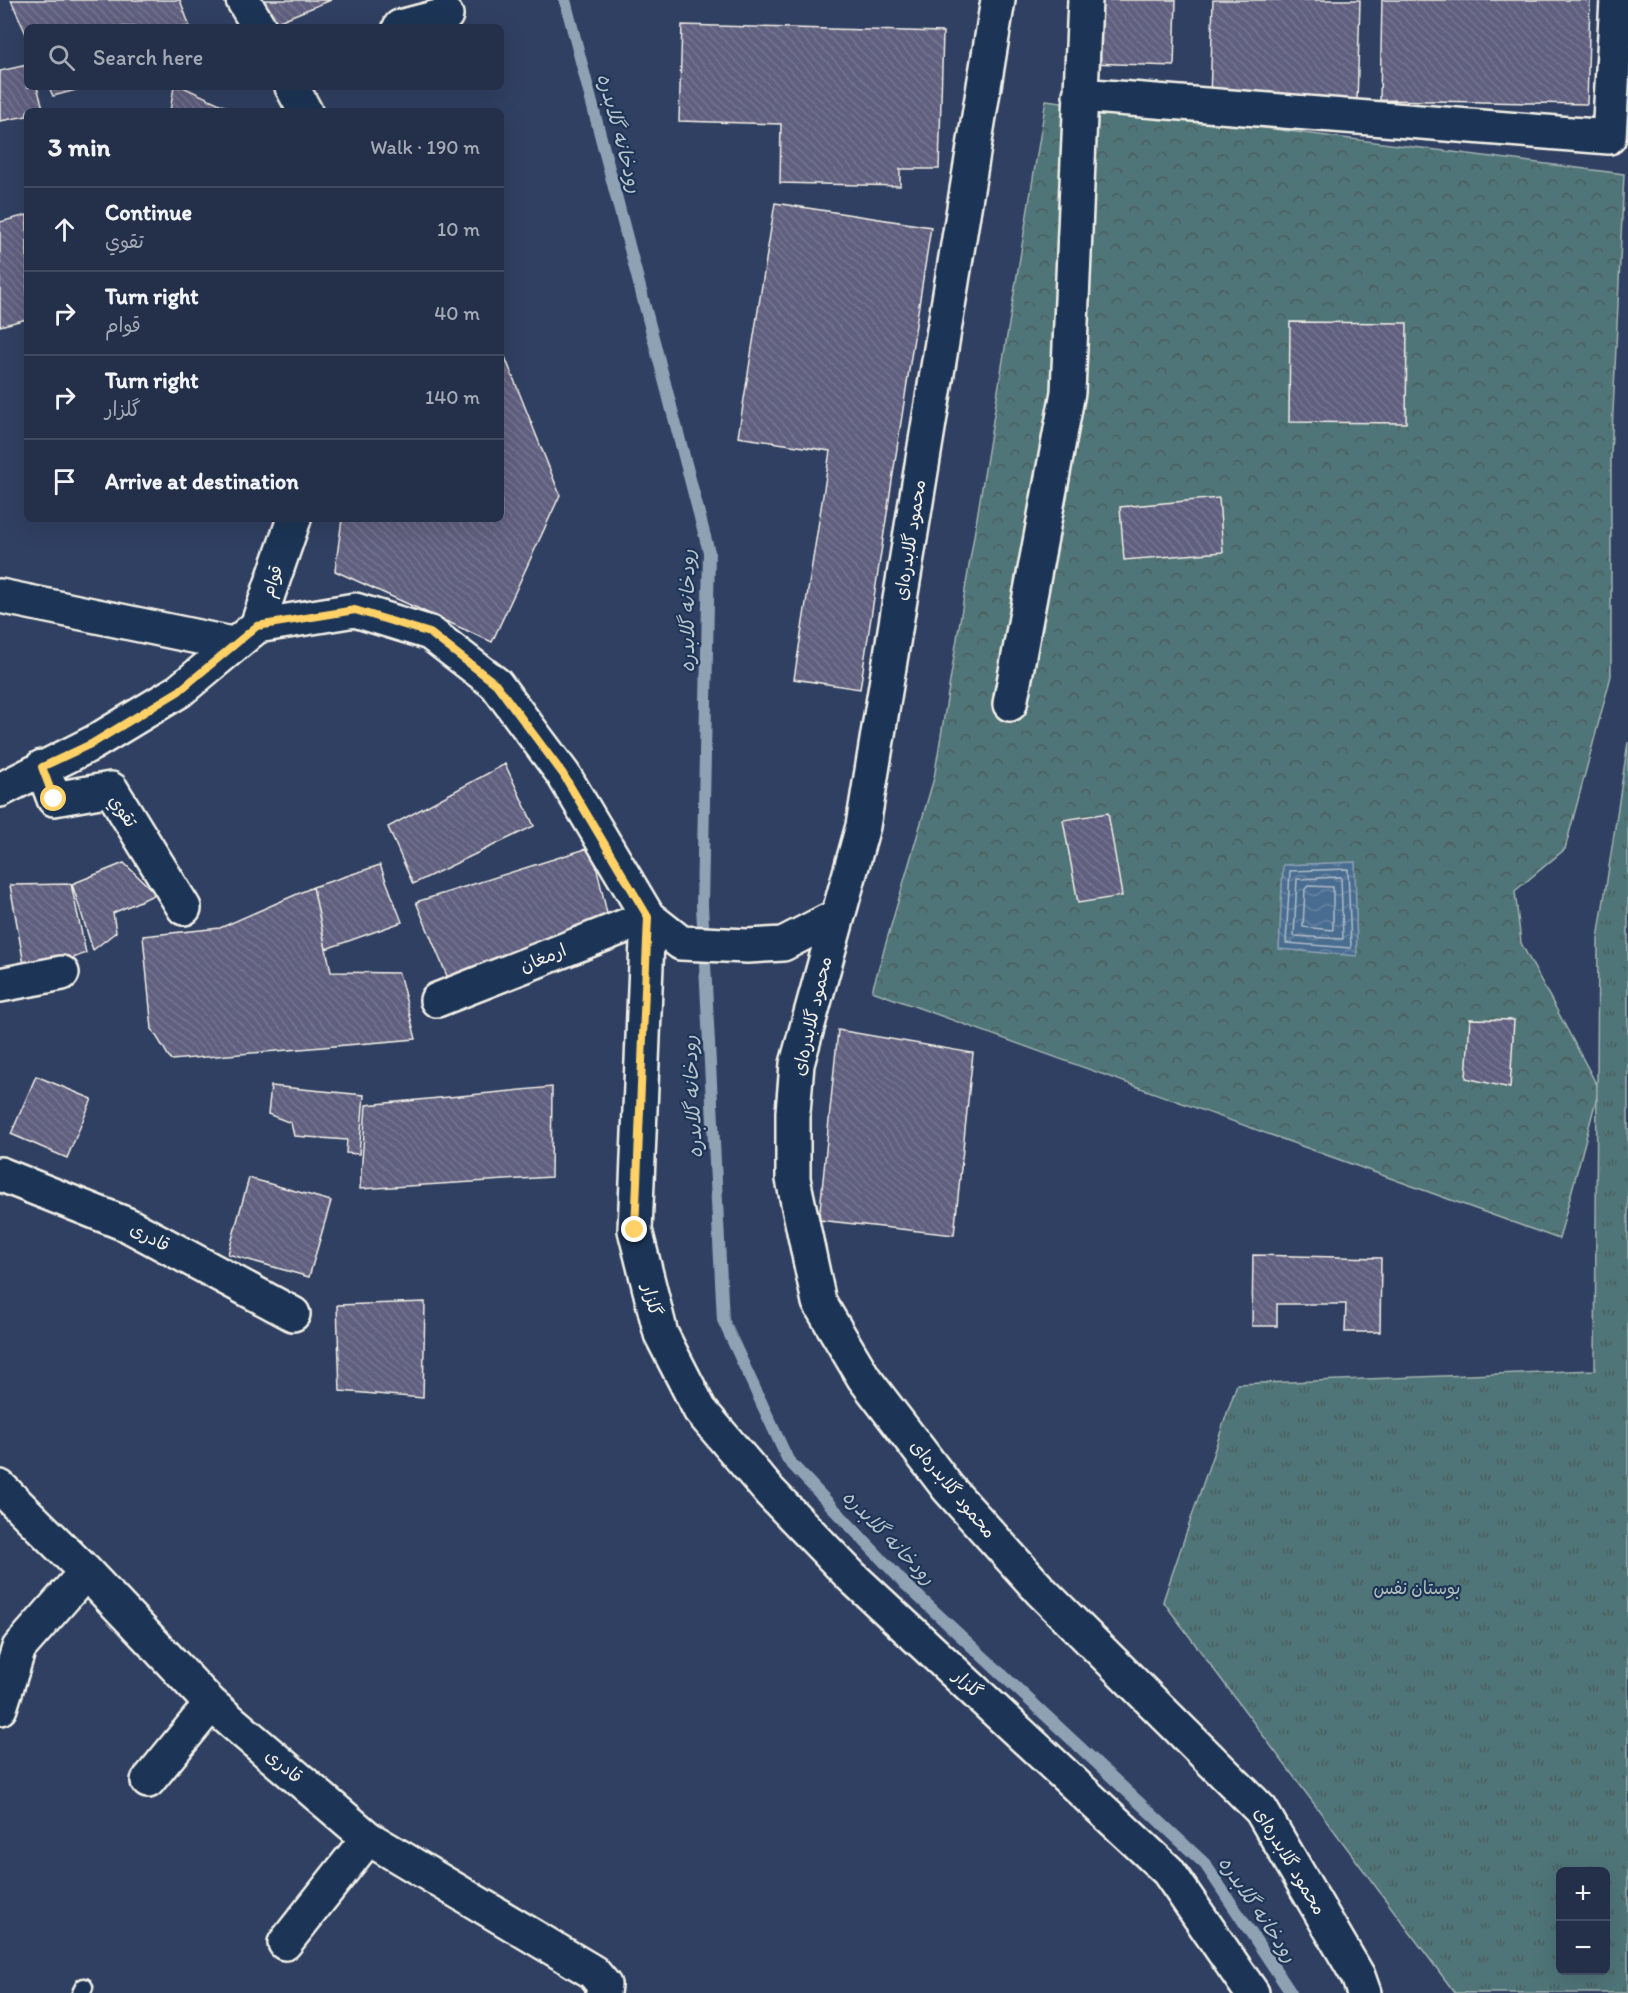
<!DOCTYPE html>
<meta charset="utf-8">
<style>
:root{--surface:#24304a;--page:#2c3851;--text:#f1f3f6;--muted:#a3a9b5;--line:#414b62}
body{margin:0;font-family:Itim,"Playpen Sans Arabic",sans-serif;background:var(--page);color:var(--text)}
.controls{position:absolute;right:18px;bottom:18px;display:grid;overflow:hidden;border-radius:9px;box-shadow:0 6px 24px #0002}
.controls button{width:54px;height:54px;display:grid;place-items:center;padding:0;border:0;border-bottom:2px solid var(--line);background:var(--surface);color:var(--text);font:30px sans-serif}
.stop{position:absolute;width:18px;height:18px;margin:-14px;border:4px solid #ffd166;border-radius:50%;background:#fff}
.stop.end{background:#ffd166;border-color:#fff;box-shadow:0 2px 6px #0008}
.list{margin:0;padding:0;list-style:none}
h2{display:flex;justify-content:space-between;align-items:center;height:78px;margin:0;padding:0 24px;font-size:26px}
h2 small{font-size:20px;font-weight:400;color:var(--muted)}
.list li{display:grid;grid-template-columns:39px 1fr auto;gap:18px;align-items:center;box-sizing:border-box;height:84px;padding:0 24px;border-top:2px solid var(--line)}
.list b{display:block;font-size:22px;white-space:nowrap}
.list p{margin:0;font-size:20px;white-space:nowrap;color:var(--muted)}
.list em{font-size:20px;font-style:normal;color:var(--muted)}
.icon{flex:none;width:33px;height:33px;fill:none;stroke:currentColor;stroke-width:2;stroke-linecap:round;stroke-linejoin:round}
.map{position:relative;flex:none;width:1628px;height:1993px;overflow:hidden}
.search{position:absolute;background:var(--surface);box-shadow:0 6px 24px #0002;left:24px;top:24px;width:480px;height:66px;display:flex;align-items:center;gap:15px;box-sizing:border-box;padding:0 21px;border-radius:9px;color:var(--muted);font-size:22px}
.panel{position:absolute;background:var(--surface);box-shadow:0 6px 24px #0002;left:24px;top:108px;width:480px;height:414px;border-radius:9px}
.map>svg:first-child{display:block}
.forest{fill:url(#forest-crowns);stroke:#a2b3b0;stroke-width:1.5}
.park{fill:url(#park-tufts);stroke:#a2b3b0;stroke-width:1.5;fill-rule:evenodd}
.water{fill:url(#water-waves);stroke:#8ea2b4;stroke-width:1.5}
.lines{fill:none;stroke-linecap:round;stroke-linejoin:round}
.shore{stroke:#b0bcc5;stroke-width:1.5}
.stream{stroke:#8ea2b4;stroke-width:12}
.building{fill:url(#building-back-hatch);stroke:#f4f1e8;stroke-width:1.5}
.service-casing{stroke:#f4f1e8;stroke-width:21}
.minor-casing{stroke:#f4f1e8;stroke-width:38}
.service{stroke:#1d3557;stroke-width:16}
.minor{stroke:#1d3557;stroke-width:33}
.route{stroke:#ffd166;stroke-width:8}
.labels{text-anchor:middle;stroke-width:4.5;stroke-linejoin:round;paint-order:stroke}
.street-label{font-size:18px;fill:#f4f1e8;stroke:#1d3557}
.park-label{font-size:18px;fill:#b2bfbb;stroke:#1d3557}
.water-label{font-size:20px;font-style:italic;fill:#b8c3ca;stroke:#1d3557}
</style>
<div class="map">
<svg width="1628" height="1993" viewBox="0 0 1628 1993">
<defs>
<pattern id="forest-crowns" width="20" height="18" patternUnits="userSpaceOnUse" patternTransform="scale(1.5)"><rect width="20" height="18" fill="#4f7578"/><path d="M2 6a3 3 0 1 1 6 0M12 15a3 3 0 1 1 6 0" fill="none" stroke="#4c5c5c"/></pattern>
<pattern id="park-tufts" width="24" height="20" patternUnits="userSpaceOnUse" patternTransform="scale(1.5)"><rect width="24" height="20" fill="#4f7578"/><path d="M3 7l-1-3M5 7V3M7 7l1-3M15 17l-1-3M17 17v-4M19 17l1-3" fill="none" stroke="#4c5c5c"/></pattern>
<pattern id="water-waves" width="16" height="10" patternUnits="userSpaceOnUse" patternTransform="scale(1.5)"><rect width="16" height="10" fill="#4a6d91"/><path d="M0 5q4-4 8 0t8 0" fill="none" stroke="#6582a0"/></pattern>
<pattern id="building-back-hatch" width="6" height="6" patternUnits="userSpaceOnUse" patternTransform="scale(1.5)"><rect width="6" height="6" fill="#5f5e7f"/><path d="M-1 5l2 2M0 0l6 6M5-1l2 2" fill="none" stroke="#777691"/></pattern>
</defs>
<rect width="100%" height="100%" fill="#304062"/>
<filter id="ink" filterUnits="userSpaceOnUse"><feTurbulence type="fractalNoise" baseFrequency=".0167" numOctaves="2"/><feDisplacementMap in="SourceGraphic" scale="12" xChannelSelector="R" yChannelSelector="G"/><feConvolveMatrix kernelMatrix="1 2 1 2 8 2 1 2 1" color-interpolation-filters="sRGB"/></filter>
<g filter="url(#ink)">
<!-- forest -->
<path class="forest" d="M1046,100l578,74 -13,281v221l-46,173 -50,42 6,52 78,146 -40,150 -687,-248 62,-213z"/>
<!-- park -->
<path class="park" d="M1628,742v1251h-173l-292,-392 74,-217 358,-14 3,-431zM1560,1872h46v98h-46z"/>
<!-- water -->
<path class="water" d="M1355,862l2,94 -78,-7 4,-84z"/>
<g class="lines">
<!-- shore -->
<path class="shore" d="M1348,869l3,79 -65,-5 4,-72z
M1341,877l2,62 -49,-3 3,-57z
M1308,886l25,1v43l-30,-3 2,-38z"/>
<!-- stream -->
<path class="stream" d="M565,0l144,552 -7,353 21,415 65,140 116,123 301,281 86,129"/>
</g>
<!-- building -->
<path class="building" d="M11,0h169l10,27h-163v9z
M251,0h80l-64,26z
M1091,0h85l-2,66 -85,-3z
M1213,0h147l-3,104 -147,-4z
M1382,0h208l-3,104 -207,-4z
M682,25l261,7 -4,137h-39v17l-120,-3 1,-59 -102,-3z
M27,65v22h10l7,24h-17v5l-27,5v-50z
M49,87h38l-34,9z
M174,87h9l52,24h-65z
M775,203l156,24 -71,462 -66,-10 36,-228 -92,-14z
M27,215v104l-27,7v-104z
M1290,322l117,1 -1,100 -117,-1z
M501,347l59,148 -68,147 -157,-71 7,-52h159z
M1219,498l4,54 -99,8 -4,-53z
M505,764l29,62 -121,58 -25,-57z
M1108,813l14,83 -44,7 -15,-83z
M592,847l16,71 -158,65 -34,-81z
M124,863l32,31 -43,19 3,19 -23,18 -21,-66z
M380,865l22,57 -76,27 -13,-62z
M71,884l15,69 -60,23 -16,-91z
M313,887l18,85 68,1 17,66 -245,21 -19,-31 -9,-93 77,-8z
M1470,1019l44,1 -4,68 -44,-10z
M838,1030l135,23 -19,182 -135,-15z
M36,1076l56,23 -25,59 -56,-24z
M271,1086l93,9 -5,59 -13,-1 1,-13 -53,-4 -3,-13 -23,-9z
M552,1087l-1,90 -191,12 6,-84z
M249,1178l82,23 -22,76 -81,-23z
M1253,1255l128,3 -1,74h-35l1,-28h-69v22h-25z
M425,1302l-2,96 -83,-7 -3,-86z"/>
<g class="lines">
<defs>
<path id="service" d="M81,1993l3,-6"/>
<path id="minor" d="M243,0l16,27
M998,0l-135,826 -66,238 -4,48v67l26,123 45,76 84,110 92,102 221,220 97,166 6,17
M400,27l46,-12
M292,87l13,24
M1080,95l529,42 8,-137
M0,596l232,48
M257,626l98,-16 75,23 66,51 67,90 85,143 -13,313 26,104 39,76 70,82 81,84 317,295 84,122
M1010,704l58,-312 17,-392
M42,767l12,32 57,-10 73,119
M0,790l93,-47 86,-52 78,-65 37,-107
M648,917l33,26 66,3 36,-2 54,-28
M0,985l62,-12
M437,1000l211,-83
M0,1174l128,51 165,89
M0,1487l86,85 125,132 157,134 225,134 11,13 -1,8
M0,1708l19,-60 67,-76
M148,1781l63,-77
M285,1943l83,-105"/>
</defs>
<!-- service casing -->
<use href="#service" class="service-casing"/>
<!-- minor casing -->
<use href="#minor" class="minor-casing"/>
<!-- service -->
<use href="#service" class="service"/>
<!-- minor -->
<use href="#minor" class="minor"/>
</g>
</g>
<g class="lines" filter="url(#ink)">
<!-- route -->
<path class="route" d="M54,799l-12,-32 51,-24 86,-52 78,-65 98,-16 75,23 66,51 67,90 85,143 -13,313"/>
</g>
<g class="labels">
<!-- street labels -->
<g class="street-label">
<text transform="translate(910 540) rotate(-81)" y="6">محمود گلابدره‌ای</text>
<text transform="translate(272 581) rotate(-71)" y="6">قوام</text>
<text transform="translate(123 811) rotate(55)" y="6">تقوي</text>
<text transform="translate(543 958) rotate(-22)" y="6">ارمغان</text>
<text transform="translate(812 1016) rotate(-77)" y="6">محمود گلابدره‌ای</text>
<text transform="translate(150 1237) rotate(28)" y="6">قادری</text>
<text transform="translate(652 1300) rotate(76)" y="6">گلزار</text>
<text transform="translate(953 1489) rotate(50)" y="6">محمود گلابدره‌ای</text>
<text transform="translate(968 1684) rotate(43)" y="6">گلزار</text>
<text transform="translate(284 1766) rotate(40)" y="6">قادری</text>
<text transform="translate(1290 1861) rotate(59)" y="6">محمود گلابدره‌ای</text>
</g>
<!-- park labels -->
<g class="park-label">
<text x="1417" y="1594">بوستان نفس</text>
</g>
<!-- water labels -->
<g class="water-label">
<text transform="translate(620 133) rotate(75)" y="7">رودخانه گلابدره</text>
<text transform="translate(687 611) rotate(-90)" y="7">رودخانه گلابدره</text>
<text transform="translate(692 1097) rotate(-93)" y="7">رودخانه گلابدره</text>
<text transform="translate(889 1537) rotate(46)" y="7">رودخانه گلابدره</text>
<text transform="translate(1258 1909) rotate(56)" y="7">رودخانه گلابدره</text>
</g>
</g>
</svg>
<div class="controls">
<button>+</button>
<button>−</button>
</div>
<div class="stop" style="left:54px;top:799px"></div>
<div class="stop end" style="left:635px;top:1230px"></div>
<div class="search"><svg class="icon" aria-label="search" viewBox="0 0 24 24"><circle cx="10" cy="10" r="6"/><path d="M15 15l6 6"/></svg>Search here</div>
<section class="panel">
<h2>3 min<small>Walk · 190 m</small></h2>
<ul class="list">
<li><svg class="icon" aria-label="ahead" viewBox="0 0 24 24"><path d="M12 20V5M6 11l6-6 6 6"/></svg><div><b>Continue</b><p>تقوي</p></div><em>10 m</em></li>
<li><svg class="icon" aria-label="right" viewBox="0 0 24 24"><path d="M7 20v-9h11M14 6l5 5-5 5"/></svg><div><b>Turn right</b><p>قوام</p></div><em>40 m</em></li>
<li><svg class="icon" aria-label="right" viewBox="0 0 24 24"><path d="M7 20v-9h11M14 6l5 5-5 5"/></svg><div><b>Turn right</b><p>گلزار</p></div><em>140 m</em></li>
<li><svg class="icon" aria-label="arrive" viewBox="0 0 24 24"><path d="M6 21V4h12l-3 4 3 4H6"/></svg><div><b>Arrive at destination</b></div></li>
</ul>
</section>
</div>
